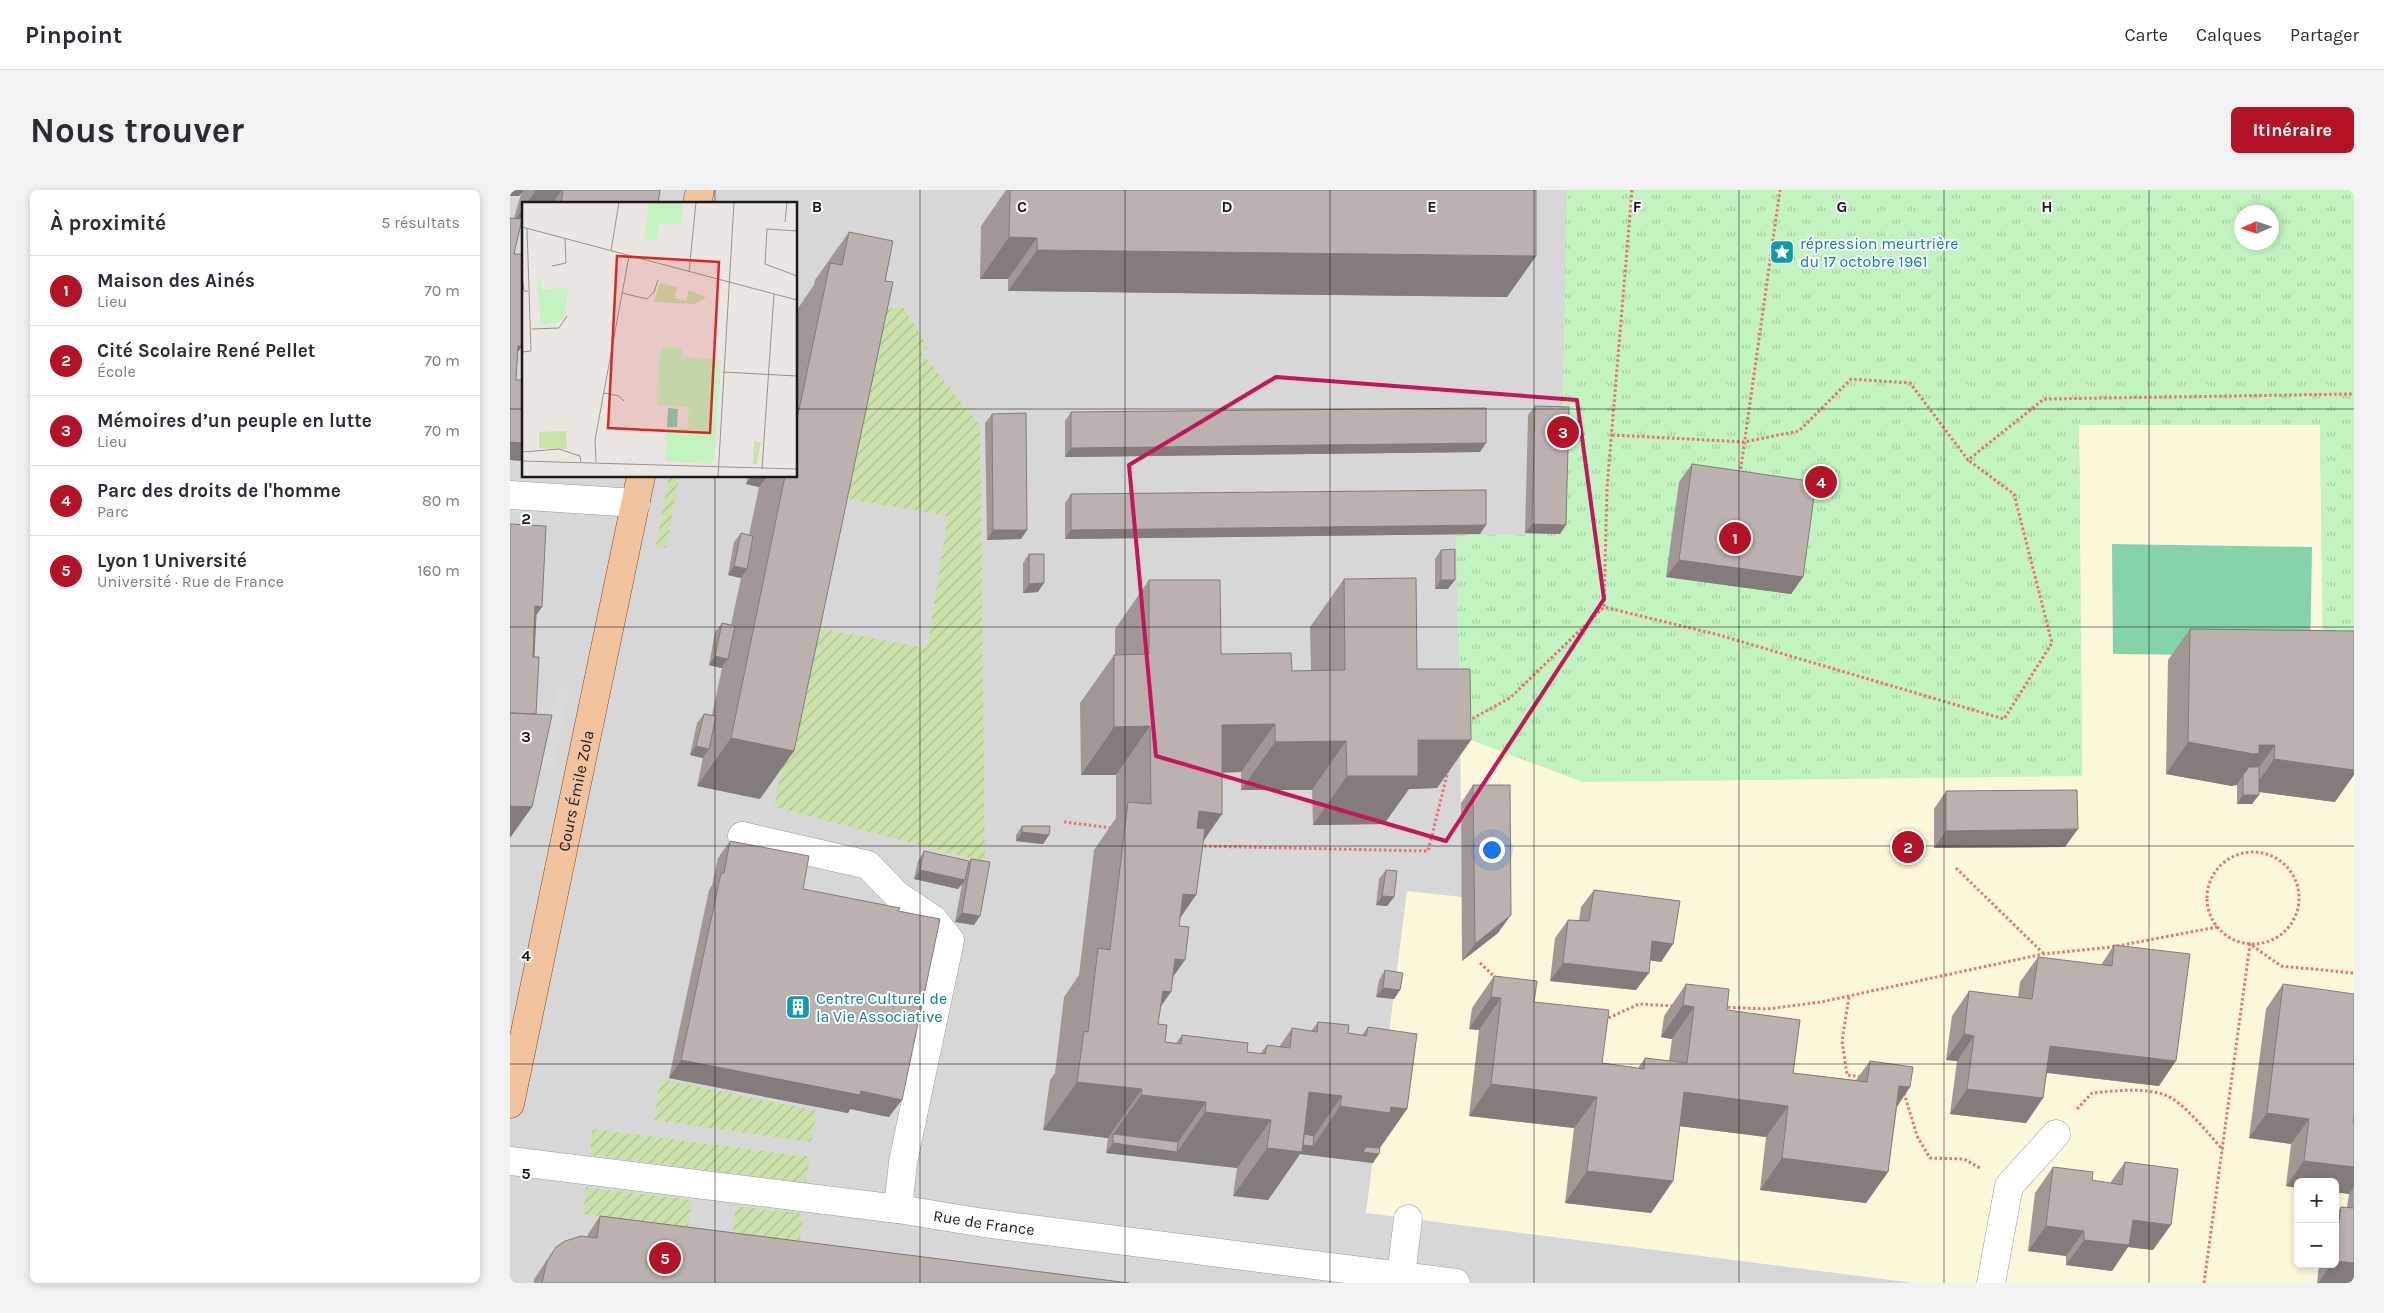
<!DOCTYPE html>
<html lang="fr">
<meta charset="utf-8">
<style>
:root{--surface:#fff;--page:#f2f2f3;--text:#2b2b33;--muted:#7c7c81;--line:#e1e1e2;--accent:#b21327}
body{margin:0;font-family:Karla,sans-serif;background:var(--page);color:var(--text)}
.controls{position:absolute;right:15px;bottom:15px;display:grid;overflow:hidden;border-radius:8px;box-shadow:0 2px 8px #0003}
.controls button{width:45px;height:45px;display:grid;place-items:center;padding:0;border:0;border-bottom:1px solid var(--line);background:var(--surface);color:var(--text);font:25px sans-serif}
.compass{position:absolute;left:1724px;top:15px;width:45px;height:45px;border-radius:50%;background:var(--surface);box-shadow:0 2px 8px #0003;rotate:267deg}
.you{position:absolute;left:981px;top:659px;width:18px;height:18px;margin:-12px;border:4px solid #fff;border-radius:50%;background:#1a73e8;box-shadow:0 0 0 8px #1a73e833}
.badge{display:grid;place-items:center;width:32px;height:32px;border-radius:50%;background:var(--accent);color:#fff;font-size:16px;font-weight:700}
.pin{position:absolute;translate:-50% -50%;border:2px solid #fff;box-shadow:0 1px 5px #0006}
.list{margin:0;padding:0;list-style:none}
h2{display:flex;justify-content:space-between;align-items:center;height:65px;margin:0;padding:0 20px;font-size:21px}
h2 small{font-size:16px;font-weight:400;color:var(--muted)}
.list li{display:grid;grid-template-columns:32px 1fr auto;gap:15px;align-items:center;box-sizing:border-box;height:70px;padding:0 20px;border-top:1px solid var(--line)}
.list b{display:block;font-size:19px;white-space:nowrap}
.list p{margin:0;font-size:16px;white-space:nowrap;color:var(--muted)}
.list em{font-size:16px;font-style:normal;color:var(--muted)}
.map{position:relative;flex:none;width:1844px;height:1093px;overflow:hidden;border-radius:8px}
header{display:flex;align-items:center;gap:30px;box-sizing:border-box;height:70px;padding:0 25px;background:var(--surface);border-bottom:1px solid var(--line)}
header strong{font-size:24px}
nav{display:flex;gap:28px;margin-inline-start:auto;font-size:18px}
.intro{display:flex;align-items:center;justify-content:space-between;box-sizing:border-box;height:120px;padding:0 30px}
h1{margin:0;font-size:35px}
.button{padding:12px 22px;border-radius:8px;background:var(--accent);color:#fff;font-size:18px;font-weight:700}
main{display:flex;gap:30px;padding:0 30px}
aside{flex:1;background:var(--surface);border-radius:8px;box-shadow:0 2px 8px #0003}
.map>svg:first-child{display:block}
.residential{fill:#d8d7d7;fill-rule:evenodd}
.education{fill:#fbf7da;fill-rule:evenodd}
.park{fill:url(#park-tufts);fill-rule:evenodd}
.garden{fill:url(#garden-furrows)}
.pitch{fill:#85d3ab}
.parking{fill:#dadada}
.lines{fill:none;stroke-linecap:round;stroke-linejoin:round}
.minor-casing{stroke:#9b9b9b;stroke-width:29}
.major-casing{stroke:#834d0e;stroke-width:29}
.path{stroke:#eb7275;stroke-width:3;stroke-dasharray:2.5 2.5;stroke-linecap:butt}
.minor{stroke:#fff;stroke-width:28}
.major{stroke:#f2c39f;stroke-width:28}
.wall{fill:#a19896}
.shaded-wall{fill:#837c7a}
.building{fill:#bbb1ae;stroke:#837c7a}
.marked{fill:none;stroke:#c2185b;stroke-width:4;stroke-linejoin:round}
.grid{fill:none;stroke:#1a1a1a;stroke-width:1;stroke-opacity:0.55}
.labels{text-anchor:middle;stroke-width:4;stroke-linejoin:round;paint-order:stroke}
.culture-label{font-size:16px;fill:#0d838f;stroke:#fff;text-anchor:start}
.street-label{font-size:16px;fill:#1a1a1a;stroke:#fff}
.inset-road{fill:none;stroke:#979491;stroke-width:1}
.view{fill:#d62828;fill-opacity:0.15;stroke:#d62828;stroke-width:2.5}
.inset-edge{fill:none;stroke:#1a1a1a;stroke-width:2.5}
.grid-label{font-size:16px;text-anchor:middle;font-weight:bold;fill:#1a1a1a;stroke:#fff;stroke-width:4;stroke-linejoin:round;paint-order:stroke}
</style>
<header>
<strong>Pinpoint</strong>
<nav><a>Carte</a><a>Calques</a><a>Partager</a></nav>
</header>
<div class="intro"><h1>Nous trouver</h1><a class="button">Itinéraire</a></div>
<main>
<aside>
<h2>À proximité<small>5 résultats</small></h2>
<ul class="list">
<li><span class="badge">1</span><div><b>Maison des Ainés</b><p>Lieu</p></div><em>70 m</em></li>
<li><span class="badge">2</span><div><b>Cité Scolaire René Pellet</b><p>École</p></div><em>70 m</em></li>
<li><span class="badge">3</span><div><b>Mémoires d’un peuple en lutte</b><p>Lieu</p></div><em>70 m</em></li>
<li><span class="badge">4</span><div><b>Parc des droits de l'homme</b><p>Parc</p></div><em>80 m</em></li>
<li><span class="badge">5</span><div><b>Lyon 1 Université</b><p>Université · Rue de France</p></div><em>160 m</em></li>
</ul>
</aside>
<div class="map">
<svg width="1844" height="1093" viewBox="0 0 1844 1093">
<defs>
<pattern id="park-tufts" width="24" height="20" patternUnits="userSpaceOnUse" patternTransform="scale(1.25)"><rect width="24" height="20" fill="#c2f3c0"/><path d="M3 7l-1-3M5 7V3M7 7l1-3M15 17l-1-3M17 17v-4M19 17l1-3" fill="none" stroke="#a6d0a4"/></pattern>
<pattern id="garden-furrows" width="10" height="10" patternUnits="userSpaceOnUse" patternTransform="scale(1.25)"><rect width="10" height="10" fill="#cce1aa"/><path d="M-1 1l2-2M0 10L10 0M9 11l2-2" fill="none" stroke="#afc092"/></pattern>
</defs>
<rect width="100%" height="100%" fill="#ebe6e1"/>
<!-- residential -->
<path class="residential" d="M0,0h1844v1093h-1844zM14,14h272v272h-272zM1732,22h30v30h-30zM1788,992h37v82h-37z"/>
<!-- education -->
<path class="education" d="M1569,235h241l3,231 31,1v626h-440l-548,-70 41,-322 55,6 -2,-161 622,40zM1788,992h37v82h-37z"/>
<!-- park -->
<path class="park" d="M1057,0h787v467h-31l-3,-232h-241l3,351 -499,6 -123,-46 -4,-201 104,-1zM1732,22h30v30h-30z"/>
<!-- garden -->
<path class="garden" d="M393,117l25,40 -7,5 59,74 5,436 -211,-55 37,-180 116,21 21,-132 -112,-19 39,-186z
M159,286h10l-13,72 -10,-2z
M151,889l156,32 -6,31 -157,-22z
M82,939l218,28 -4,26 -216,-28z
M76,997l106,13 -4,28 -105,-14z
M226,1016l67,8 -3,27 -67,-8z"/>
<!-- pitch -->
<path class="pitch" d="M1602,354l200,3 -2,109 -197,-2z"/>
<!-- parking -->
<path class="parking" d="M47,496l12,3 -16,82 -12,-2z"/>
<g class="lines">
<defs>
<g id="minor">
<path d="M0,305l126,8"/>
<path d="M232,646l126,29 30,31 36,24 16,20 -47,222 -5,47"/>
<path id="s1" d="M0,971l388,48 86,14 472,60"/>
<path d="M891,1085l7,-56"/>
<path d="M1481,1093l18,-97 47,-52"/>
</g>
<g id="major">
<path d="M187,14l3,-14"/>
<path id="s2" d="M0,914l131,-628"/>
</g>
</defs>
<!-- minor casing -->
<use href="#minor" class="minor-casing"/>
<!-- major casing -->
<use href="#major" class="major-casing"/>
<!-- path -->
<path class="path" d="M1122,0l-25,298 -3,119 115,28 285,84 48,-76 -38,-149 -46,-34
M1102,245l132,7 55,-11 52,-52 59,4 58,77 76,-61 310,-5
M1230,284l40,-284
M958,531l42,-23 94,-91
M554,632l49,6
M689,656l229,5 20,-80
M1697 708a46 46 0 1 1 92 0a46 46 0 1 1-92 0Z
M1446,678l87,85
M970,773l16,15
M1339,807l-7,44 5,34 15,2
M1213,817l44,2 54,-7 222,-48 69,-7 105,-20
M1094,830l35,-16 36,2
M1394,903l13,43 13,22 34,1 16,9
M1567,919l15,-16c23,-2 50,-6 73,2 18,6 45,41 58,55
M1694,1093l46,-339 31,22 73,7"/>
<!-- minor -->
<use href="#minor" class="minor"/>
<!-- major -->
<use href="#major" class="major"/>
</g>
<!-- wall -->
<path class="wall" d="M0,0h150l-2,14h-134v22l-3,-1 -7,29 8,92 -4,6 -2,28h8v81l-14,-1v-242h4l7,-24 -2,2h-9z
M496,0h494l36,66 -29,41 -499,-6v-12h-28l1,-53z
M339,42l-89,567 -63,-13 6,-28 -13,-3 7,-32 7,-9 8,1 10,-47h-1l-12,-3 6,-33 7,-9 9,2 10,-47 -13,-3 6,-33 7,-9 8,2 10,-48 -13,-3 2,-8h48v-165l18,-26 1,-5z
M1025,216l25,128 -35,-1 3,-118z
M561,222l409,40 -415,5v-36z
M482,224l35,116 -6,9 -34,1 -2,-117z
M1182,274l111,113 -12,17 -125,-17 13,-95z
M561,304l409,40 -415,5v-36z
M931,360l7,39h-13v-30z
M519,364l9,38 -15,1v-30z
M834,389l73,90 54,71 -34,48 -28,1 -25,35 -71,1 -1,-35h-71v-18l-19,1v41l-19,28 -7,53 -16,23 -7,59 -12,30 -3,17 7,18 11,1 6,-8 65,17 13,2 7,-9 12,2 13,-19 19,3 7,-9 30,11 14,2 6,-8 39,82 -27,39 -7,15 -73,-9 -32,46 -35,-4 4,-28 -131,-15 2,-15 -65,-8 7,-50 5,-7 9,-76 15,-22 15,-125 22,-32v-43h-35l-1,-72 34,-48h1v-26l34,-49 72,74 71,17 19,-1 -1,-43z
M1680,439l145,173 -76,-10 -7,12h-15v-20l-5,2 -66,-12 2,-114z
M963,595l25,148 -36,28 -1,-158z
M1436,601l119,56 -131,1v-39z
M512,636l27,9 -6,9 -27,-3v-6z
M220,651l73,48 95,22 -9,206 -39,-8 -2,4 -179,-35 40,-188 3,-5 6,-27z
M414,661l45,12 2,-4 3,66 -19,-3 7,-38 -4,5 -44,-10 4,-18z
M876,680l8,27 -7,9 -11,-1 3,-26z
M1084,700l79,54 -12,18 -11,-2 -14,30 -86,-9 5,-43 13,-18 11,1 2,-14z
M1604,755l45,141 -112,-13 -4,25 -17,25 -76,-9 7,-53 -11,-1 6,-44 17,-25 49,6 2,-15 18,-25 63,8z
M875,780l15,20 -6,9 -18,-2 3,-17z
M984,786l40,26 68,61 36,5 7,-10 24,3 3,-22 -11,-2 3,-21 22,-32 41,26 66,63 63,7 14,-19 40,26 -13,20 -9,65 -22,31 -106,-13 6,-53 -86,-11 -7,55 -22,32 -86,-10 9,-75 -105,-12 10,-86 -10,-1 3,-21z
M1773,794l70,138h1v161h-37l2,-19h16v-49l6,-8h6l2,-13 -14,-2v-10h-37v6l-12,-2 5,-42 -42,-6 17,-129z
M1615,972l28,88 -25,-3 -16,24 -46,-6v-9l-38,-5 7,-58 18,-26 39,13 18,3z
M90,1026l529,67h-595v-4l22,-32 32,-10v-3z"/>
<!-- shaded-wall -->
<path class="shaded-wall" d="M0,0h14l-5,6h-9z
M26,0h26l-10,14h-26z
M14,17v19l-11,-3z
M499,47l28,1 -29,41h-28z
M527,60l499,6 -29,41 -499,-6z
M8,156h4l-12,17z
M0,252l14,1v18l-14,-1z
M976,253l-6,9 -415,5 6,-9z
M242,286h4l10,2 -7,9 -13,-3z
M1022,334l34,1 -6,9 -35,-1z
M976,335l-6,9 -415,5 6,-9z
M483,340h34l-6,9 -34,1z
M1169,370l124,17 -12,17 -125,-17z
M224,376l13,3 -6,9 -13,-3z
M931,390h14l-7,9h-13z
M534,393l-6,9 -15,1 6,-9z
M25,416l7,1 -12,17z
M205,466l13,3 -7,9 -12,-3z
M765,534l-34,48 -53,1 34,-48z
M640,536l-34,49h-35l33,-48z
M221,548l63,13 -34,48 -63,-13z
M908,550h53l-34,48 -28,1 -25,35 -71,1 34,-49z
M836,551l-34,49h-71l34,-48z
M1678,552l71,3h16l-22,31 -10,-1 -6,10 -5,1 -66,-12z
M186,556l13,3 -6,9 -13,-3z
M1764,569l80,11v5l-19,27 -83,-11z
M1733,605h16l-7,9h-15z
M0,616l22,1 -22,31z
M689,621l23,3 -34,48z
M1568,639l-13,18 -131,1 12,-17z
M512,642l27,3 -6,9 -27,-3z
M410,680l45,10 -7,9 -44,-10z
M673,704l13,1 -34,49z
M872,706l12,1 -7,9 -11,-1z
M452,723l18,3 -6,9 -19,-3z
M1001,725l-13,18 -36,28 13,-17z
M1142,751l21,3 -12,18 -21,-3z
M665,769l10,1 -22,31 8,1 -34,48z
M1053,773l86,10 -13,17 -86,-9z
M873,798l17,2 -6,9 -18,-2z
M981,807l10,1 -22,32 -10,-1z
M1173,815l11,2 -22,32 -11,-2z
M1454,844l10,2 -17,25 -11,-1z
M1540,856l126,15 -17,25 -127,-15z
M171,870l180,31 41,9 -13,17 -39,-8 -2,4 -179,-35z
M567,892l65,7 -34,49 -65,-8z
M981,894l106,13 -23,31 -105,-12z
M1389,896l11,1 -22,32z
M1457,899l76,9 -17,25 -76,-9z
M799,902l33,4 -34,49 -28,-4z
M1174,902l104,14 -22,31 -104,-13z
M631,905l65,7 -34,49 5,1 28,-40 66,8 -34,48 -131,-15 7,-10v-9l-6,9z
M830,916l51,1 16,2 -31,44 3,1 -6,9 -73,-9 -32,46 -35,-4 34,-48 13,-6 33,4z
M1757,923l42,6 -18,25 -42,-6z
M1272,968l106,14 -22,31 -106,-13z
M1794,971l50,6v20l-5,7 -14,-2v-10h-37v6l-12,-2z
M1077,981l86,10 -22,32 -86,-10z
M1623,1030l38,5 -18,25 -25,-3 -16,24 -46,-6 18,-25z
M1536,1036l38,5 -18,25 -38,-5z
M1825,1071l19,2v20h-36l14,-19h3z"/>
<!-- building -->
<path class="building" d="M53,0h97l-2,14h-97z
M500,0h526v66l-499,-6v-12l-28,-1z
M0,28l12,1 -8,35h10v50l-2,42h-4l-2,34h8v63l-14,-1z
M339,42l44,9 -8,40 8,1 -99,469 -63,-13 54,-262h11v-52l34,-161 12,2z
M1025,216l34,1 -3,118 -34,-1z
M976,218v35l-415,5v-36z
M516,223l1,117h-34l-1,-116z
M1182,274l124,18 -13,95 -124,-17z
M246,286h10v2z
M976,300v35l-415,5v-36z
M0,334l36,2 -4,81 -7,-1 -2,51h6l-3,57 -26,-1z
M231,343l12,3 -6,33 -13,-3z
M945,359v31h-14v-30z
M519,364h15v29l-15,1z
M906,388l1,91h53l1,71h-53v36h-71l-1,-35 -71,1v-18l-53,1v89l-23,-3 -2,17 8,1 -9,66 -13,-1 -4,32 10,1 -4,33 -10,-1 -4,33 -8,-1 -5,33 9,1 -2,17 16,2 1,-9 66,8 -1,9 18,2 2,-9 23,3 2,-20 25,4 1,-10 31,3 -1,8 18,3 2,-9 49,7 -10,75 -16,-2 -1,6 -50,-7 2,-10 -33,-4 -7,60 -35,-4 4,-28 -66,-8 1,-10 -65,-7 1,-6 -65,-7 7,-51 4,1 10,-84 12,2 18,-148 23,2 -1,-78 -36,1v-72l35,-1v-74h71l1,74 70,-1 1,18 53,-1 -1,-91z
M25,425h1l-2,42h-1z
M212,433l13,3 -7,33 -13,-3z
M1680,439l164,2v139l-80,-11 1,-14h-16v8l-5,1 -66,-12z
M0,523l42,2 -20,92 -22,-1z
M194,524l12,2 -7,33 -13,-3z
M1739,577h10v28h-16v-20z
M963,595h37l1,130 -36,29z
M1567,600l1,39 -132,2v-40z
M512,636h28l-1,9 -27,-3z
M220,651l79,15 -6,33 97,19 -2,3 42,8 -38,181 -41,-9 -1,4 -179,-35 40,-187h3z
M414,661l45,10 -4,19 -45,-10z
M461,669l19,3 -10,54 -18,-3z
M876,680l11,1 -3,26 -12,-1z
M1084,700l86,11 -7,43 -21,-3 -3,32 -86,-10 5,-43 21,1z
M1604,755l76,9 -14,107 -126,-15 -7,52 -76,-9 7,-53 -10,-2 5,-43 63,8 6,-42 74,9z
M875,780l18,3 -3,17 -17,-2z
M984,786l43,5 -3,21 75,8 -7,53 42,6 1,-11 42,5 7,-56 -11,-2 3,-21 43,5 -2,21 73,10 -7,53 74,9 3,-21 43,6 -3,20 -11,-1 -11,86 -106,-14 6,-52 -104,-14 -11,89 -86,-10 10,-74 -106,-13 10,-86 -10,-1z
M1773,794l71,10v120l-1,8h1v45l-50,-6 5,-42 -42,-6z
M603,944l65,8 -1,10 -64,-9z
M794,944l10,2 -1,10 -10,-1z
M856,957l14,1 -1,6 -16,-2z
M1615,972l53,7 -7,56 -38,-5 -4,25 -45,-5v-9l-38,-5 7,-59 40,5 -1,8 30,5z
M1831,1017l13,1v55l-19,-2v-10z
M90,1026l529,67h-587l5,-22 9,-14 9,-6 16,-5 16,2z"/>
<!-- marked area -->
<path class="marked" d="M766,187l301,23 27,199 -158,242 -290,-85 -27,-291z"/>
<!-- grid -->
<path class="grid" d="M205,0v14M410,0v1093M615,0v1093M820,0v1093M1024,0v1093M1229,0v1093M1434,0v1093M1639,0v1093M0,219h14M286,219h1558M205,286v807M0,437h1844M0,656h1844M0,874h1844"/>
<!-- icons -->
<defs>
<symbol id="sight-square" viewBox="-11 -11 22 22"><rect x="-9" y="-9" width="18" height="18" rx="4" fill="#0f9aa8" stroke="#fff"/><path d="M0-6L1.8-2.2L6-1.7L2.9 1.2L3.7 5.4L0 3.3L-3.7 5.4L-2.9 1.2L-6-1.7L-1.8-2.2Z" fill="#fff"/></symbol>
<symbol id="building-square" viewBox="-11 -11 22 22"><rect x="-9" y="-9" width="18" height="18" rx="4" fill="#0f9aa8" stroke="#fff"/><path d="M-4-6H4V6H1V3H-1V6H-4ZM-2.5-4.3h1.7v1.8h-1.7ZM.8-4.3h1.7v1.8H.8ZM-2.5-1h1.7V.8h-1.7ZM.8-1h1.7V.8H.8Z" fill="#fff"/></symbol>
</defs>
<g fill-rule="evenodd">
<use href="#sight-square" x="1258" y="48" width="28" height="28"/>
<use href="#building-square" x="274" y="803" width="28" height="28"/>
</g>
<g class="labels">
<!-- culture labels -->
<g class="culture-label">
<text x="1290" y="59">répression meurtrière<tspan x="1290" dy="18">du 17 octobre 1961</tspan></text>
<text x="306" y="814">Centre Culturel de<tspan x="306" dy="18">la Vie Associative</tspan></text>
</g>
<!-- street labels -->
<g class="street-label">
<text dy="6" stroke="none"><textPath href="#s2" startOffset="320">Cours Émile Zola</textPath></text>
<text dy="6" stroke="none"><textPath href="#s1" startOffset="478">Rue de France</textPath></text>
</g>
</g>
<!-- overview -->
<g transform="translate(12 12)">
<rect width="275" height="275" fill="#ebe6e1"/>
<path d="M232,239l7,1 -4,22h-4z" fill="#cce1aa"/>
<path d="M127,0h34l-2,23 -22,-2 -2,18 -13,-2zM19,77l1,11 26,-3 -3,29 -8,7 -16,1 -4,-44zM141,145l19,1v9l39,3 -7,100 -4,4 -45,-3 2,-33 21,1 1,-22 -32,-2 2,-47z" fill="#c2f3c0"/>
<path d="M138,81l17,4 -2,11 11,3 3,-11 17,7 -11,7 -41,-2zM44,229l1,18 -28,-1v-16z" fill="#cce1aa"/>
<path d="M146,206l10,1 -1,18h-10z" fill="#85d3ab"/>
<path class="inset-road" d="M263,20l2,-20M0,25l275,73M275,29l-30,-2 -2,35 32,12M89,49l8,-49M30,64l14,-3 -1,-24M167,70l7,-70M0,74l2,15h4M100,91l25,6 7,-7 4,-12M10,127l27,-1 8,-12M0,150l9,-1 -4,-123M201,170l74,4M82,191l15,3 5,5M0,250l37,-3 21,7 1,6M0,259l275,8M74,260l-1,-22 34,-184M240,267l12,-175M196,275l16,-275"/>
<path class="view" d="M95,54l102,6 -9,171 -102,-5z"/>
<rect width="275" height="275" class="inset-edge"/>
</g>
<g class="grid-label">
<text x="307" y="22">B</text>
<text x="512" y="22">C</text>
<text x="717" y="22">D</text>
<text x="922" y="22">E</text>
<text x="1127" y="22">F</text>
<text x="1332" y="22">G</text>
<text x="1537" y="22">H</text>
<text x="16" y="334">2</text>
<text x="16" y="552">3</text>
<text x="16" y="771">4</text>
<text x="16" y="989">5</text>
</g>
</svg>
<div class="controls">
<button>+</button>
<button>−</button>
</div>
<svg class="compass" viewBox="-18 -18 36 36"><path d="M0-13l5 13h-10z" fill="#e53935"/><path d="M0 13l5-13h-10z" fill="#7c7c81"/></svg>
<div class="you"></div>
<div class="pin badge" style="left:1225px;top:348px">1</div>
<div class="pin badge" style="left:1398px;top:657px">2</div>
<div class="pin badge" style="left:1053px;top:242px">3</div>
<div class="pin badge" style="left:1311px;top:292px">4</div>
<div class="pin badge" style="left:155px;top:1068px">5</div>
</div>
</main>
